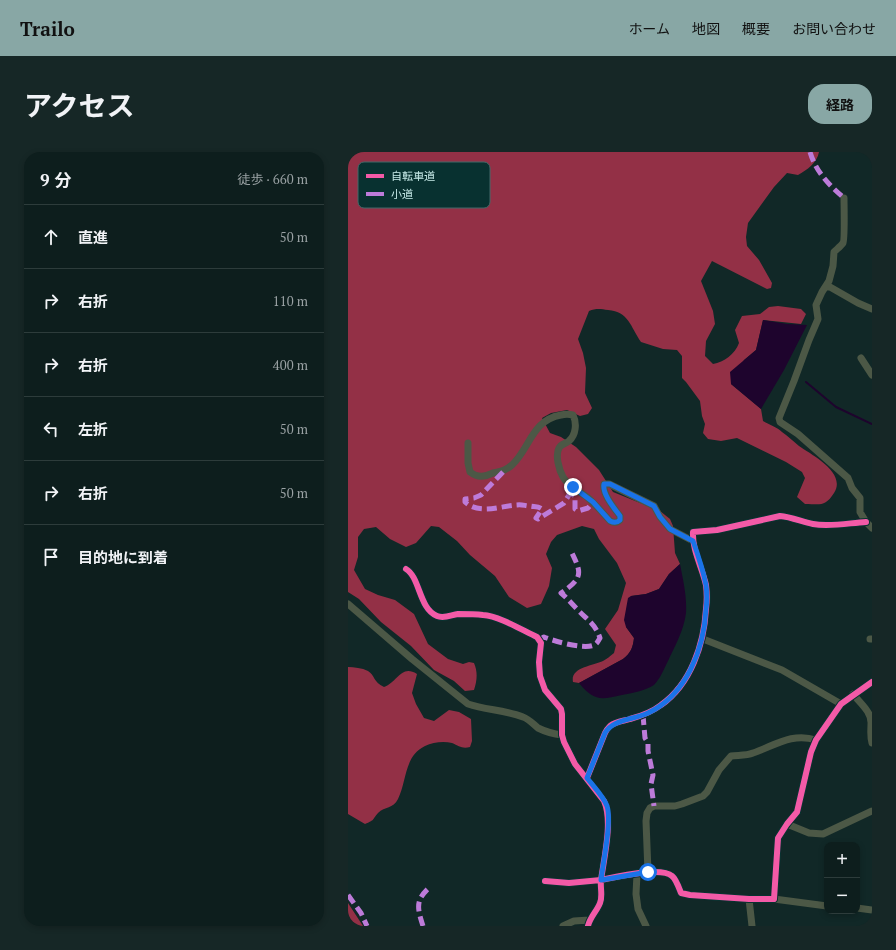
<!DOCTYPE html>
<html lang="ja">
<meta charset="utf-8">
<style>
:root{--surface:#0d1e1d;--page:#162726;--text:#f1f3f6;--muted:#9aa2a4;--line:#2d3c3b;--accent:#88a7a5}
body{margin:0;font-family:"PT Serif","Noto Sans JP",serif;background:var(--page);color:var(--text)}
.controls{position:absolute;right:12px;bottom:12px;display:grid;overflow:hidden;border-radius:8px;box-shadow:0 2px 6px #0003}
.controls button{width:36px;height:36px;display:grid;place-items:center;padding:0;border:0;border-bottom:1px solid var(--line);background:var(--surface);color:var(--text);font:20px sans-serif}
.stop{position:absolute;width:12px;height:12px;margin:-9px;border:3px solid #1a73e8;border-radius:50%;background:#fff}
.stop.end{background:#1a73e8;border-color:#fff;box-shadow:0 1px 4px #0008}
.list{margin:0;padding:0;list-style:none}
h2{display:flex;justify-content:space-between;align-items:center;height:52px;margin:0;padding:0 16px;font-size:17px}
h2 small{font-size:13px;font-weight:400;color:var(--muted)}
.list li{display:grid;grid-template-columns:26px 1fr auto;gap:12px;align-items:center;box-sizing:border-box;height:64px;padding:0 16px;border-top:1px solid var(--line)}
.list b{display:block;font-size:15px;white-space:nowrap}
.list em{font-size:13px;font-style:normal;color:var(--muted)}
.icon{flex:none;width:22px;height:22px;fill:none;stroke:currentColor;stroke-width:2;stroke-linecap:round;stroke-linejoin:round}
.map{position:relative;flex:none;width:524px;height:774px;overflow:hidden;border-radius:16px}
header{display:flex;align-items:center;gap:24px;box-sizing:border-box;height:56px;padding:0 20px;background:var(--accent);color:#111}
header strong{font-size:19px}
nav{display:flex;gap:22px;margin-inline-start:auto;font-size:14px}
.intro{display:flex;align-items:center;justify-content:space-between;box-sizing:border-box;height:96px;padding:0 24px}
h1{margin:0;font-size:28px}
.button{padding:10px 18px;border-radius:16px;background:var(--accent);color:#111;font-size:14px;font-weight:700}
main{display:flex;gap:24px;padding:0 24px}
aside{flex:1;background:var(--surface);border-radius:16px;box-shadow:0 2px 6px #0003}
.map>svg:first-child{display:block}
.forest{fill:#933046}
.water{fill:#1e042d}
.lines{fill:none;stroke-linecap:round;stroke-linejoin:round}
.stream{stroke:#1e042d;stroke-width:2}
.minor{stroke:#4c5846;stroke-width:7}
.quiet{stroke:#bd7bd9;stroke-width:5;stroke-dasharray:10 5;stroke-linecap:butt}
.cycleway-casing{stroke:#083130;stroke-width:8}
.cycleway{stroke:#f35aa7;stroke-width:6}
.route{stroke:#1a73e8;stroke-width:5}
.key{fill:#083130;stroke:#426968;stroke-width:1}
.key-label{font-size:11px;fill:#c8ebe9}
</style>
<header>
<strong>Trailo</strong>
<nav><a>ホーム</a><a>地図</a><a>概要</a><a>お問い合わせ</a></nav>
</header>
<div class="intro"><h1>アクセス</h1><a class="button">経路</a></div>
<main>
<aside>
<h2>9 分<small>徒歩 · 660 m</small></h2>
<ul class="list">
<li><svg class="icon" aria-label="ahead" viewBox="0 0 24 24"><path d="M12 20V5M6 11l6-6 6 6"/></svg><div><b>直進</b></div><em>50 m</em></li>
<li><svg class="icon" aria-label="right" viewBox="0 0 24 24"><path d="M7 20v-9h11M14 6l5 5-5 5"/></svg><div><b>右折</b></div><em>110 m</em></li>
<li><svg class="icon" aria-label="right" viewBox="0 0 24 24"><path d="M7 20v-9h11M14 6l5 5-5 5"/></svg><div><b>右折</b></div><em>400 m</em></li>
<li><svg class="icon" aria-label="left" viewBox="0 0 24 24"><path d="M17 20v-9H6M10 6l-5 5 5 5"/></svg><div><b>左折</b></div><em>50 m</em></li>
<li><svg class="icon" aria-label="right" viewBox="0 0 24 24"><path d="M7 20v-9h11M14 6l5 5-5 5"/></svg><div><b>右折</b></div><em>50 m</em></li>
<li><svg class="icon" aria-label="arrive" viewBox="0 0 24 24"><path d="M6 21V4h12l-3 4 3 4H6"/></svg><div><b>目的地に到着</b></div></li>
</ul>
</aside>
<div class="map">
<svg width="524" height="774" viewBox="0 0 524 774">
<rect width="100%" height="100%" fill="#112827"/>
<!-- forest -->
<path class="forest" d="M0,0h471c-2,11 -12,18 -21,23l-11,-2 -13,14 -26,36 -2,14 1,9 12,14 13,23 -1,5 -4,1 -55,-28 -11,20 12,30 2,13 -9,17 -1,15 8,8c11,-2 22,-10 26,-21l-4,-13 7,-14 18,-2 9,-7 9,-1 23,3 5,5 -5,10 -38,-4 -7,30 -12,10 -13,24 30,25 2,12c7,4 14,6 19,11 6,4 11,9 17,14 13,9 48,27 35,47 -9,14 -13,11 -29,11l-8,-7 8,-19 -3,-6 -16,-10 -49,-24 -16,3 -13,-2 -5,-6 2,-9 -3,-8 -2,-15 -14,-19 -4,-4v-22l-5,-6 -14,-1 -22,-7c-11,-16 -12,-30 -33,-32 -7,-1 -12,-2 -19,1l-11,28 5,14 3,15 -1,25 7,15 -4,6 -8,2 -13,-6 -16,3 -9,5 8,15 11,4 15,10 23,23 14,22 47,19 10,8 3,7 2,27 5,11 -11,10 -10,15 -13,5 -15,2 -5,31 8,11c-1,9 -3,15 -11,21l-44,24 -6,-1c-3,-15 20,-16 30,-21 4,-2 7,-5 11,-8l2,-8 -11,-16 13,-19 8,-27 -9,-20 -18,-24 -5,-10 -12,-3 -25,9 -6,7 -5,12 6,14 -3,18 -8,18 -14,4 -18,-11 -14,-21 -25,-21 -13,-14 -18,-14 -8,-1 -15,17 -10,4 -16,-8 -14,-12 -12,2 -6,8v20l-4,13 11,19 13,6 17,5 19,14 14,30 20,15 15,5 6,-2 5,1c4,9 3,18 0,27l-9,1 -11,-10 -20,-11 -23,-24 -30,-24 -22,-23 -11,-7z
M0,515c6,0 14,1 20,4 7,4 5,11 16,16 14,-5 17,-23 33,-13l-5,19 4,11 8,14 10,3 15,-11 10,2 12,7 1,22 -2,6c-8,2 -11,-1 -18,-4 -8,-2 -19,-1 -27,3 -21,10 -18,35 -27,53 -5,10 -13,7 -20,14 -6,7 -3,7 -13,11l-17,-10z
M0,751l15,23h-15z"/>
<!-- water -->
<path class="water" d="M415,168l24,4 20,1 -23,45 -23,39 -30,-25 -1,-12 26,-22z
M332,412c3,16 7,32 6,49 -2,17 -11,33 -18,48 -4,8 -8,18 -14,24 -9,6 -22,8 -32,10 -22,5 -28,6 -43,-12l44,-24c8,-6 10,-12 11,-21l-8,-11 -2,-7 4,-22 3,-2 15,-2 13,-5 10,-15z"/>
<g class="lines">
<!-- stream -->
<path class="stream" d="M458,230l30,25 36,17"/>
<!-- minor -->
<path class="minor" d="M496,46c0,7 1,42 -1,45 -2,3 -6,6 -9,9l-1,14 -4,15 -7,11 -6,13 2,14 -9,21 -15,41 -15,37 1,4 18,12 50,44 4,10 8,10v14l6,10 6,6
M478,135h4l28,16 14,6
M513,206l11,17
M120,291v20l2,9c8,6 14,5 23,1 8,-2 12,-2 19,-8 18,-17 20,-45 49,-50 4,-1 8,-1 12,0 4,8 3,20 -4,26 -4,3 -8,3 -10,7 -4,7 0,22 4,29 5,9 16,14 24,20 8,7 16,16 23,24 4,2 7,2 10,-1v-4c-6,-8 -18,-22 -16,-32h5l45,22 6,11 10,12 23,12
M58,417c14,8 13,40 31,47 7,3 14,-1 21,-2 8,0 17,0 25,1 16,1 39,15 54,22l4,6 -2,19 1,14 5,14 16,19 1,5v21l2,7 11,22 29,37c9,20 0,57 -3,79l-32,3 -24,-2
M0,452l64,55 56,45c18,6 37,6 55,13 6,2 10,7 15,11 8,4 15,6 24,7
M355,487l79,31 59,34
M522,487h2
M505,542c7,9 19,18 18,30 0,7 -1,12 1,19
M239,626l18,-45c1,-3 3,-5 5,-7 6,-5 14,-5 20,-7 11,-3 22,-7 31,-14 30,-21 43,-61 45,-96 1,-8 1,-16 0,-24 -4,-18 -14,-35 -13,-53l24,-2 63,-14c12,1 22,6 33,8 17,3 36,-1 53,-2
M439,672l22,9 14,1 49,-23
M300,720l-2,-51 1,-8 3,-5 4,-2h21l7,-2 21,-8 4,-4 12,-22 12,-14c7,-1 15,0 22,-3 21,-7 39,-21 63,-13
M289,722l-1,20 2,15 8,17
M401,747l3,27
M426,747l53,7
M509,756l15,2
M215,774l11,-5 15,-1
M240,774c2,-9 9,-15 12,-23 3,-7 0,-15 1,-23 15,-3 60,-14 71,-4 4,3 7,12 9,17l9,2 59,4h25l4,-61 9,-14 10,-12 14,-60 5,-12 25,-36 31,-22"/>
<!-- quiet -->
<path class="quiet" d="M462,0c6,20 19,33 34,46
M155,320l-22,23 -7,3 -9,1v3c14,13 35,4 52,3 4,-1 9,1 13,1 4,1 8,0 12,3l-6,9 2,1 26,-16 5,-8 3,-1 3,2v13l3,2 10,-3 5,-6
M191,488l5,-3c10,4 40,13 50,8 3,-1 4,-4 6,-7 -5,-15 -14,-19 -23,-29 -6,-6 -10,-11 -16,-16 24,-16 20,-21 9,-44
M295,563l2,23 3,5v8l5,24 -2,9 3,22
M0,743l13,18 6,13
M75,774c-6,-19 -8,-26 8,-40"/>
<defs>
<path id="cycleway" d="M58,417c14,8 13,40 31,47 7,3 14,-1 21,-2 8,0 17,0 25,1 16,1 39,15 54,22l4,6 -2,19 1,14 5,14 16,19 1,5v21l2,7 11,22 29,37c9,20 0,57 -3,79l-32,3 -24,-2
M239,626l18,-45c1,-3 3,-5 5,-7 6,-5 14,-5 20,-7 11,-3 22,-7 31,-14 30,-21 43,-61 45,-96 1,-8 1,-16 0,-24 -4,-18 -14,-35 -13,-53l24,-2 63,-14c12,1 22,6 33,8 17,3 36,-1 53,-2
M240,774c2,-9 9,-15 12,-23 3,-7 0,-15 1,-23 15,-3 60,-14 71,-4 4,3 7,12 9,17l9,2 59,4h25l4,-61 9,-14 10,-12 14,-60 5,-12 25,-36 31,-22"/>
</defs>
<!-- cycleway casing -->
<use href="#cycleway" class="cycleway-casing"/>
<!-- cycleway -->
<use href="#cycleway" class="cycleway"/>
</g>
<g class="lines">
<!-- route -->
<path class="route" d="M225,335l20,15 17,19c4,2 7,2 10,-1v-4c-6,-8 -18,-22 -16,-32h6l44,22 6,11 10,12 23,12c5,14 10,29 13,44 1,8 1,17 0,24 -2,41 -20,86 -58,104 -15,7 -35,6 -43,20l-18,45c7,9 16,18 20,28 5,15 -4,57 -6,74l47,-8"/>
</g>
<!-- legend -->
<rect x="10" y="10" width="132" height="46" rx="6" class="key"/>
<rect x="18" y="22" width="18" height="4" fill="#f35aa7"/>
<rect x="18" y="40" width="18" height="4" fill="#bd7bd9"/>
<g class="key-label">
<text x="43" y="28">自転車道</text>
<text x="43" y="46">小道</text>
</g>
</svg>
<div class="controls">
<button>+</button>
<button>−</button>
</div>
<div class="stop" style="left:300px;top:720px"></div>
<div class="stop end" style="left:225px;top:335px"></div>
</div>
</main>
